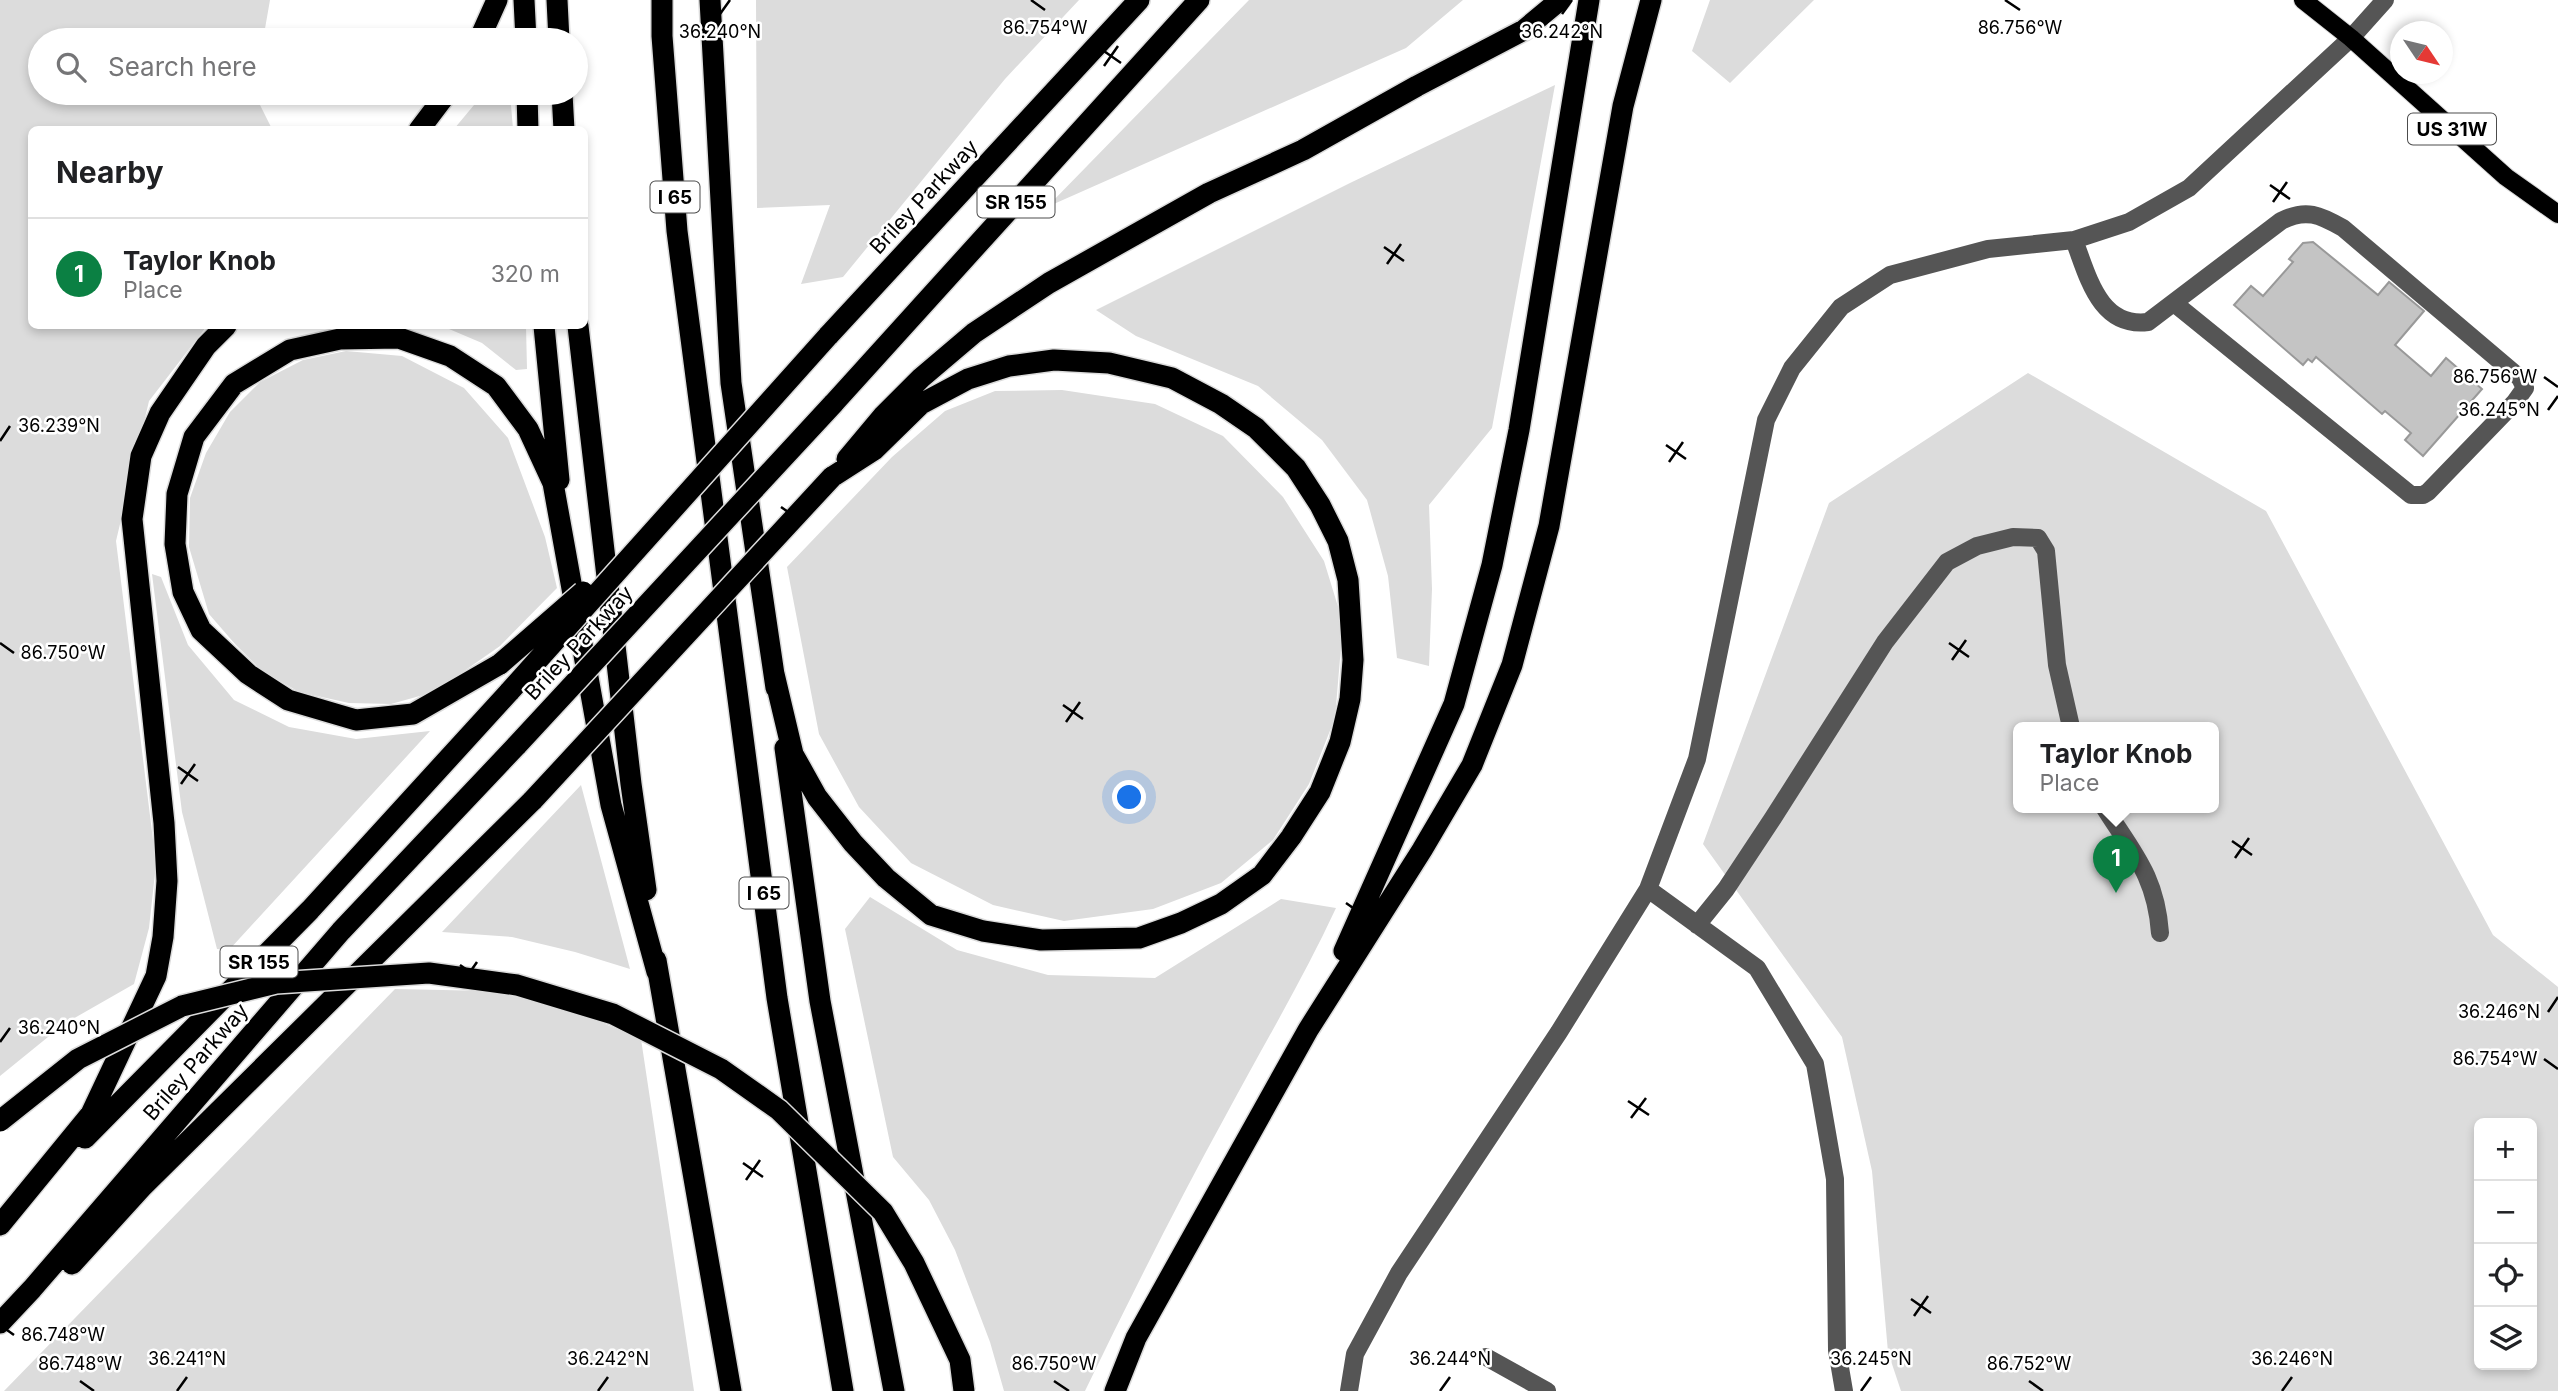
<!DOCTYPE html>
<meta charset="utf-8">
<style>
:root{--surface:#fff;--page:#f2f2f2;--text:#202124;--muted:#757577;--line:#e0e0e0;--accent:#0b8043}
body{margin:0;font-family:Inter,sans-serif;background:var(--page);color:var(--text)}
.controls{position:absolute;right:21px;bottom:21px;display:grid;overflow:hidden;border-radius:10px;box-shadow:0 4px 10px #0003}
.controls button{width:63px;height:63px;display:grid;place-items:center;padding:0;border:0;border-bottom:2px solid var(--line);background:var(--surface);color:var(--text);font:35px sans-serif}
.compass{position:absolute;left:2390px;top:21px;width:63px;height:63px;border-radius:50%;background:var(--surface);box-shadow:0 4px 10px #0003;rotate:125deg}
.you{position:absolute;left:1130px;top:798px;width:24px;height:24px;margin:-18px;border:5px solid #fff;border-radius:50%;background:#1a73e8;box-shadow:0 0 0 10px #1a73e833}
.badge{display:grid;place-items:center;width:46px;height:46px;border-radius:50%;background:var(--accent);color:#fff;font-size:23px;font-weight:700}
.pin{position:absolute;translate:-50% -58px;filter:drop-shadow(0 2px 4px #0008)}
.pin::after{content:'';position:absolute;top:37px;width:24px;height:21px;background:inherit;clip-path:polygon(0 0,100% 0,50% 100%)}
.popup{position:absolute;left:2013px;top:722px;width:206px;height:91px;box-sizing:border-box;display:grid;place-content:center;border-radius:10px;background:var(--surface);filter:drop-shadow(0 2px 5px #0005);font-size:23px;white-space:nowrap;color:var(--muted)}
.popup b{font-size:26px;color:var(--text)}
.popup::after{content:'';position:absolute;left:50%;top:100%;margin-left:-14px;border:14px solid transparent;border-top-color:var(--surface)}
.list{margin:0;padding:0;list-style:none}
h2{display:flex;justify-content:space-between;align-items:center;height:91px;margin:0;padding:0 28px;font-size:30px}
h2 small{font-size:23px;font-weight:400;color:var(--muted)}
.list li{display:grid;grid-template-columns:46px 1fr auto;gap:21px;align-items:center;box-sizing:border-box;height:112px;padding:0 28px;border-top:2px solid var(--line)}
.list b{display:block;font-size:26px;white-space:nowrap}
.list p{margin:0;font-size:23px;white-space:nowrap;color:var(--muted)}
.list em{font-size:23px;font-style:normal;color:var(--muted)}
.icon{flex:none;width:38px;height:38px;fill:none;stroke:currentColor;stroke-width:2;stroke-linecap:round;stroke-linejoin:round}
.map{position:relative;flex:none;width:2558px;height:1391px;overflow:hidden}
.search{position:absolute;background:var(--surface);box-shadow:0 4px 10px #0003;left:28px;top:28px;width:560px;height:77px;display:flex;align-items:center;gap:18px;box-sizing:border-box;padding:0 24px;border-radius:38px;color:var(--muted);font-size:26px}
.panel{position:absolute;background:var(--surface);box-shadow:0 4px 10px #0003;left:28px;top:126px;width:560px;height:203px;border-radius:10px}
.map>svg:first-child{display:block}
.green{fill:#dcdcdc;fill-rule:evenodd}
.building{fill:#c4c4c4;stroke:#999;stroke-width:2}
.lines{fill:none;stroke-linecap:round;stroke-linejoin:round}
.major-casing{stroke:#dbdbdb;stroke-width:20}
.highway-casing{stroke:#dbdbdb;stroke-width:24}
.minor{stroke:#555;stroke-width:18}
.major{stroke:#000;stroke-width:18}
.highway{stroke:#000;stroke-width:21}
.highway-bridge-casing{stroke:#dbdbdb;stroke-width:24;stroke-linecap:butt}
.highway-bridge{stroke:#000;stroke-width:21}
.ticks{fill:none;stroke:#000;stroke-width:2.5}
.labels{text-anchor:middle;stroke-width:5;stroke-linejoin:round;paint-order:stroke}
.shield{fill:#fff;stroke:#4c4c4c;stroke-width:2}
.shield-label{font-size:19px;font-weight:bold;fill:#000}
.street-label{font-size:21px;fill:#000;stroke:#fff}
.ticks-label{font-size:18px;text-anchor:middle;fill:#000;stroke:#fff;stroke-width:5;stroke-linejoin:round;paint-order:stroke}
</style>
<div class="map">
<svg width="2558" height="1391" viewBox="0 0 2558 1391">
<rect width="100%" height="100%" fill="#fff"/>
<!-- green -->
<path class="green" d="M0,0h270l-7,40h-223v53h214l18,36 -240,1v196h175l-58,75 -33,140 40,323 -7,64 -15,56 -70,40 -64,52z
M756,0h323l-74,79 -162,198 -42,7 29,-79 -73,3z
M1249,0h214l-57,48 -359,159z
M1710,0h104l-84,83 -38,-32z
M1555,85l-63,343 -63,77 3,84 -3,77 -32,-8 -9,-82 -21,-76 -45,-60 -64,-54 -122,-50 -40,-26 254,-127z
M484,93h26l3,36h-59z
M442,326h84l1,43 -11,1 -34,-27z
M346,351l56,5 62,32 44,50 37,99 12,51 -57,58 -66,46 -43,12 -42,-1 -50,-11 -38,-22 -26,-26 -26,-30 -20,-67 1,-49 16,-45 24,-41 30,-30 43,-22z
M2028,373l238,138 227,424 65,52v404h-657l-13,-39 -16,-181 -30,-134 -139,-193 126,-341zM2018,727h196v80h-196zM2479,1123h53v242h-53z
M1062,390l93,14 68,32 60,61 41,64 19,62 -8,95 -26,66 -36,56 -52,43 -68,26 -89,12 -71,-16 -82,-42 -52,-56 -40,-73 -32,-167 105,-110 53,-46 50,-20z
M152,574l9,3 27,68 46,55 55,27 67,12 74,-8 -201,219 -12,-1 -35,-137z
M581,785l49,184 -55,-17 -63,-15 -70,-5z
M870,897l87,53 91,25 107,3 126,-79 55,9c-33,71 -73,138 -110,207 -50,91 -96,183 -141,276h-81l-14,-49 -35,-92 -26,-50 -36,-43 -48,-228z
M395,989l95,2 79,18 72,30 53,352h-690z"/>
<!-- building -->
<path class="building" d="M2313,242l65,53 11,-13 35,29 -29,34 36,31 15,-18 36,31 -59,67 -18,-16 6,-7 -26,-22 -3,3 -66,-57 -4,5 -4,-3 -5,6 -69,-60 17,-19 12,10 30,-34 -4,-3 14,-16z"/>
<g class="lines">
<defs>
<path id="major" d="M2303,0l48,38 155,139 52,37"/>
<path id="highway" d="M524,0l2,40
M557,0l2,40
M662,0v36l15,195 100,767 66,393
M710,0l21,383 45,305
M479,40l18,-40
M527,93l1,37
M562,93l2,37
M419,130l28,-37
M544,326l15,154
M578,326l53,458 15,106
M828,336l311,-336
M833,404l366,-404
M847,459l36,-43 38,-38 53,-45 75,-50 160,-90 94,-43 114,-64 107,-56 36,-30
M500,664l-87,50 -57,6 -68,-20 -40,-26 -47,-44 -18,-38 -8,-48 2,-50 17,-57 40,-53 56,-34 50,-11 59,-1 51,18 46,30 32,43 25,54 58,322 46,167
M774,674l19,80 24,43 36,46 33,35 45,37 52,16 58,9 98,-2 42,-15 40,-19 41,-29 29,-38 29,-45 20,-50 10,-43 3,-39 -5,-80 -10,-39 -18,-36 -24,-37 -40,-40 -35,-24 -49,-26 -63,-15 -55,-3 -45,6 -41,13 -47,25 -47,46 -42,27
M785,748l35,253 74,390
M1344,951l110,-247 38,-139 27,-135 70,-430
M656,960l75,431
M85,1138l225,-228 200,-219
M0,1225l91,-111 65,-138 7,-39 4,-56 -3,-58 -32,-304 9,-63 19,-43 46,-67 20,-20
M72,1264l71,-78 390,-386
M0,1323l32,-34 309,-358 176,-186
M1115,1391l21,-53 172,-308 114,-180 50,-85 40,-100 37,-139 74,-420 28,-106"/>
</defs>
<!-- major casing -->
<use href="#major" class="major-casing"/>
<!-- highway casing -->
<use href="#highway" class="highway-casing"/>
<!-- minor -->
<path class="minor" d="M2074,240c14,36 25,88 74,82l133,-101c25,-13 39,-6 62,7l177,150 5,10 -10,14 -87,90 -5,3h-12l-237,-192
M2104,807c29,46 52,69 56,126
M1648,889l109,79 58,96 20,115 2,171 7,41
M1697,925l29,-36 47,-71 112,-176 62,-80 30,-16 36,-9 25,1 8,13 11,114 14,62
M1486,1357l61,34
M1349,1391l6,-37 44,-81 160,-241 89,-143 49,-130 69,-339 26,-52 49,-61 49,-32 98,-26 86,-9 55,-18 60,-34 162,-150 34,-38"/>
<!-- major -->
<use href="#major" class="major"/>
<!-- highway -->
<use href="#highway" class="highway"/>
<defs>
<path id="highway-bridge" d="M500,664l83,-72
M510,691l318,-355
M517,745l316,-341
M533,800l299,-323
M0,1121l78,-62 104,-53 94,-23 153,-10 88,12 96,29 108,55 58,41 104,102 31,51 46,97 4,31"/>
</defs>
<!-- highway-bridge casing -->
<use href="#highway-bridge" class="highway-bridge-casing"/>
<!-- highway-bridge -->
<use href="#highway-bridge" class="highway-bridge"/>
</g>
<!-- ticks -->
<path class="ticks" d="M1031,0l14,10M2005,0l15,10M720,14l10,-14M1562,14l10,-14M1101,49l20,14M1104,66l14,-20M2270,185l20,14M2273,202l14,-20M1384,247l20,14M1387,264l14,-20M2544,377l14,10M2548,410l10,-14M0,441l10,-15M1666,445l20,14M1669,462l14,-20M781,507l20,14M784,524l14,-20M0,643l14,10M1949,643l20,14M1952,660l14,-20M1063,705l20,14M1066,722l14,-20M178,767l20,14M181,784l14,-20M2232,841l20,14M2235,858l14,-20M1346,903l20,14M1349,920l14,-20M460,965l20,14M463,982l14,-20M2548,1012l10,-15M0,1042l10,-14M2544,1059l14,10M1628,1101l21,14M1631,1118l15,-20M743,1163l20,14M746,1180l14,-20M1911,1299l20,14M1914,1316l14,-20M0,1325l14,10M80,1381l14,10M1054,1381l15,10M2029,1381l14,10M177,1391l10,-14M598,1391l10,-14M1440,1391l10,-14M1861,1391l10,-14M2282,1391l10,-14"/>
<g class="labels">
<!-- shield labels -->
<g class="shield">
<rect x="2408" y="113.5" width="88" height="31" rx="5"/>
<rect x="650.5" y="181.5" width="49" height="31" rx="5"/>
<rect x="977.5" y="186.5" width="77" height="31" rx="5"/>
<rect x="739.5" y="877.5" width="49" height="31" rx="5"/>
<rect x="220.5" y="946.5" width="77" height="31" rx="5"/>
</g>
<g class="shield-label">
<text x="2452" y="136">US 31W</text>
<text x="675" y="204">I 65</text>
<text x="1016" y="209">SR 155</text>
<text x="764" y="900">I 65</text>
<text x="259" y="969">SR 155</text>
</g>
<!-- street labels -->
<g class="street-label">
<text transform="translate(924 197) rotate(-47)" y="7">Briley Parkway</text>
<text transform="translate(579 643) rotate(-47)" y="7">Briley Parkway</text>
<text transform="translate(196 1062) rotate(-49)" y="7">Briley Parkway</text>
</g>
</g>
<g class="ticks-label">
<text x="1045" y="34">86.754°W</text>
<text x="2020" y="34">86.756°W</text>
<text x="720" y="38">36.240°N</text>
<text x="1562" y="38">36.242°N</text>
<text x="2495" y="383">86.756°W</text>
<text x="2499" y="416">36.245°N</text>
<text x="59" y="432">36.239°N</text>
<text x="63" y="659">86.750°W</text>
<text x="2499" y="1018">36.246°N</text>
<text x="59" y="1034">36.240°N</text>
<text x="2495" y="1065">86.754°W</text>
<text x="63" y="1341">86.748°W</text>
<text x="187" y="1365">36.241°N</text>
<text x="608" y="1365">36.242°N</text>
<text x="1450" y="1365">36.244°N</text>
<text x="1871" y="1365">36.245°N</text>
<text x="2292" y="1365">36.246°N</text>
<text x="80" y="1370">86.748°W</text>
<text x="1054" y="1370">86.750°W</text>
<text x="2029" y="1370">86.752°W</text>
</g>
</svg>
<div class="controls">
<button>+</button>
<button>−</button>
<button><svg class="icon" aria-label="locate" viewBox="0 0 24 24"><circle cx="12" cy="12" r="6"/><path d="M12 2v4M12 18v4M2 12h4M18 12h4"/></svg></button>
<button><svg class="icon" aria-label="layers" viewBox="0 0 24 24"><path d="M12 4l9 5-9 5-9-5zM3 14l9 5 9-5"/></svg></button>
</div>
<svg class="compass" viewBox="-18 -18 36 36"><path d="M0-13l5 13h-10z" fill="#e53935"/><path d="M0 13l5-13h-10z" fill="#757577"/></svg>
<div class="you"></div>
<div class="pin badge" style="left:2116px;top:893px">1</div>
<div class="popup"><b>Taylor Knob</b>Place</div>
<div class="search"><svg class="icon" aria-label="search" viewBox="0 0 24 24"><circle cx="10" cy="10" r="6"/><path d="M15 15l6 6"/></svg>Search here</div>
<section class="panel">
<h2>Nearby<small></small></h2>
<ul class="list">
<li><span class="badge">1</span><div><b>Taylor Knob</b><p>Place</p></div><em>320 m</em></li>
</ul>
</section>
</div>
